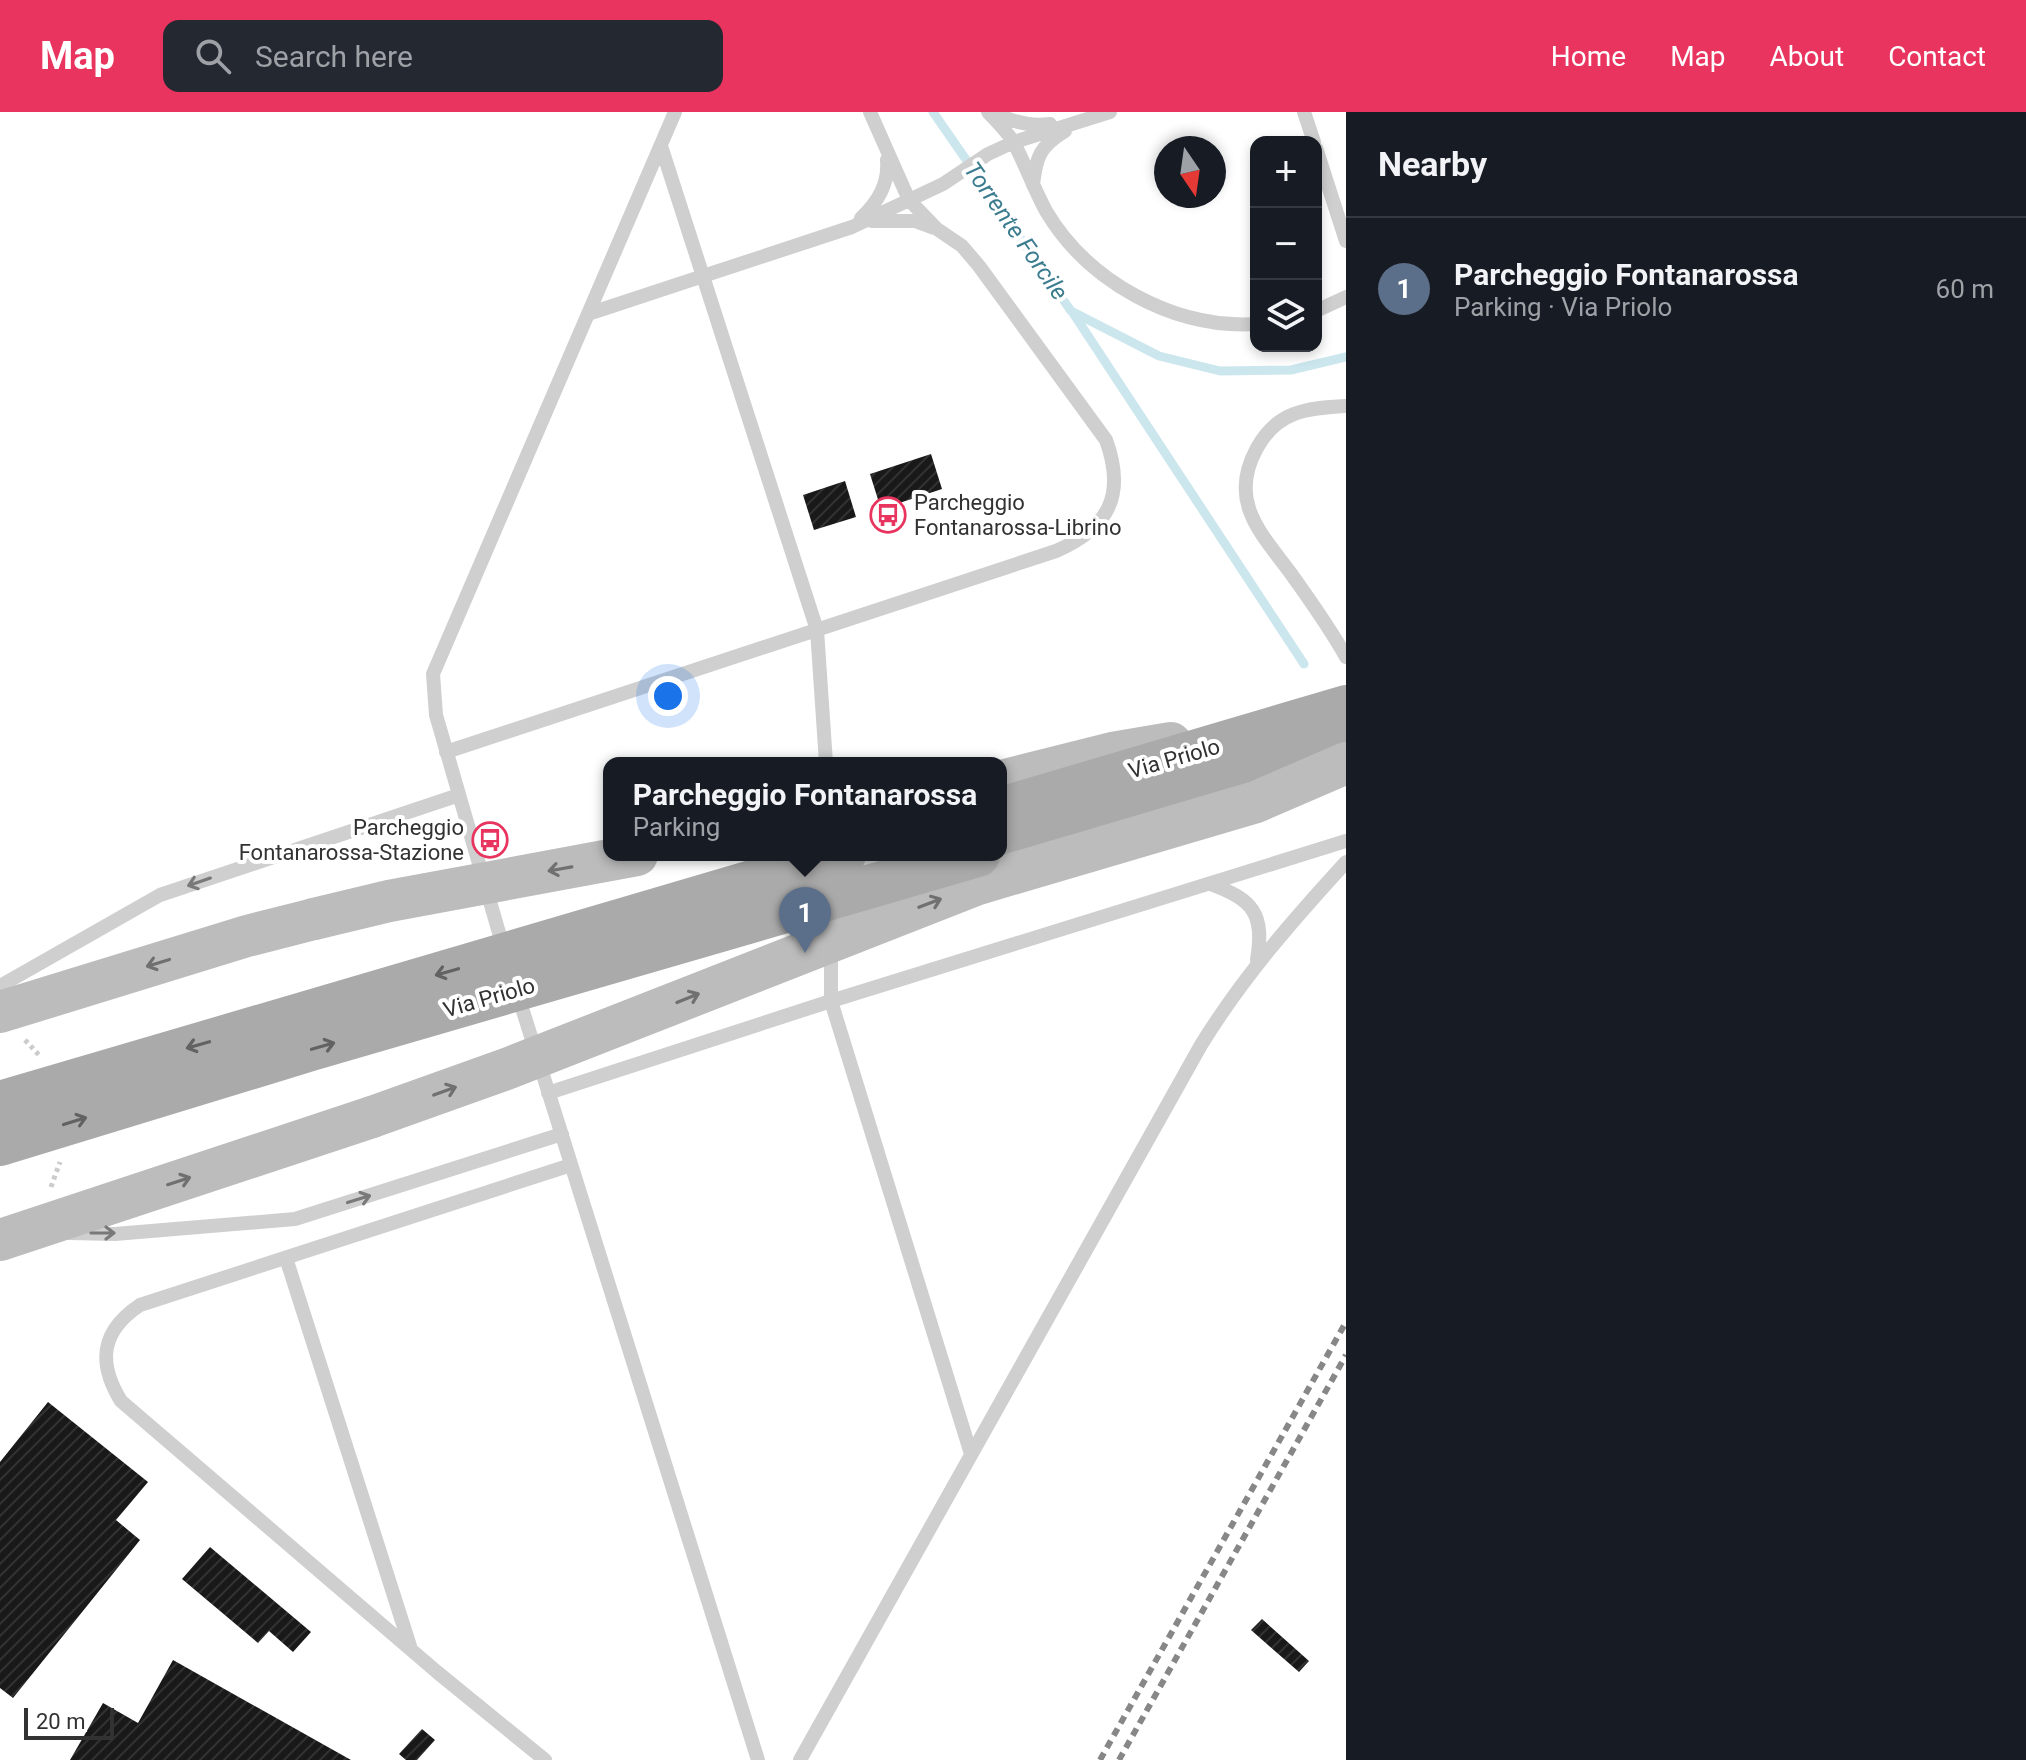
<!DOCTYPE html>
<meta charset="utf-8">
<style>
:root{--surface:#171b24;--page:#242831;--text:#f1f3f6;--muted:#9ea1a6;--line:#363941;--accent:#e8345e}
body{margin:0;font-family:Roboto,sans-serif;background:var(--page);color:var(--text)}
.controls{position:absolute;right:24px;top:24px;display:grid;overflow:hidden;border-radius:16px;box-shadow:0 4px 12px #0003}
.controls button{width:72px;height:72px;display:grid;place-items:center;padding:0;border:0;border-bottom:2px solid var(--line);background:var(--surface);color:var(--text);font:40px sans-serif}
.compass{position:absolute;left:1154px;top:24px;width:72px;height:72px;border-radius:50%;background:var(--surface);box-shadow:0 4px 12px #0003;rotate:167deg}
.scale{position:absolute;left:24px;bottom:20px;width:90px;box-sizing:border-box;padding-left:8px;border:4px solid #323232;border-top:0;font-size:22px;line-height:28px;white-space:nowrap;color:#323232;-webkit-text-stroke:6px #fff;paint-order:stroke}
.you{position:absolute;left:668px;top:584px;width:28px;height:28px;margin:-20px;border:6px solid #fff;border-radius:50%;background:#1a73e8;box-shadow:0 0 0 12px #1a73e833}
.badge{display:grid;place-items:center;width:52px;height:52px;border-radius:50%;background:var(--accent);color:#fff;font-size:26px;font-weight:700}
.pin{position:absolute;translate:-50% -66px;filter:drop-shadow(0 2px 4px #0008)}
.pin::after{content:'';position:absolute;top:42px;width:28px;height:24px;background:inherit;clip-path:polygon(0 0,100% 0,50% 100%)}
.popup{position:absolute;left:603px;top:645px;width:404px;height:104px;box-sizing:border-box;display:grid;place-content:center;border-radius:16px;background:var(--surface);filter:drop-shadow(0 2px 6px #0005);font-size:26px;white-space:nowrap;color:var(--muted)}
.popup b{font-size:30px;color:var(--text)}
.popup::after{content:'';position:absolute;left:50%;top:100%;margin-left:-16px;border:16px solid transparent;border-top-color:var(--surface)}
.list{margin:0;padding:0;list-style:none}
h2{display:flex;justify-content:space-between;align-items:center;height:104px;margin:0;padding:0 32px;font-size:34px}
h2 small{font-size:26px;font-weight:400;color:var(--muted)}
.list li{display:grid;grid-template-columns:52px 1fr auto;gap:24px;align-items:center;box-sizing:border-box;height:144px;padding:0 32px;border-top:2px solid var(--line)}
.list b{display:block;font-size:30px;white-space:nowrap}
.list p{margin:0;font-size:26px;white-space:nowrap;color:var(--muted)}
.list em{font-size:26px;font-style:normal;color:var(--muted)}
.icon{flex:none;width:44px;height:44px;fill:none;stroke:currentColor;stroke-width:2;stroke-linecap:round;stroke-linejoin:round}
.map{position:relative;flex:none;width:1346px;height:1648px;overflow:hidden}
header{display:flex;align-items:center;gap:48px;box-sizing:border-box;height:112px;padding:0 40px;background:var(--accent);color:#fff}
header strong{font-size:38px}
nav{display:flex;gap:44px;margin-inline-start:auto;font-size:28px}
.search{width:560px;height:72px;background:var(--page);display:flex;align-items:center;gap:20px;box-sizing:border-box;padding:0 28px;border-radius:16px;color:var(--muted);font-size:30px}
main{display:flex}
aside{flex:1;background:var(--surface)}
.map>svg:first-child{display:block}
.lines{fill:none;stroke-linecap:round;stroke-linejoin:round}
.stream{stroke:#cce6ee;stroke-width:9}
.building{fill:url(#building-hatch)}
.path{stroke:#ccc;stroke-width:5;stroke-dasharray:4 4;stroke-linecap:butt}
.lane{stroke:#cfcfcf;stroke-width:14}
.secondary{stroke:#bcbcbc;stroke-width:42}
.primary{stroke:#aaa;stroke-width:44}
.rail{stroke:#878787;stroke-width:6;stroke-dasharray:8 6;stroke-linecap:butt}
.secondary-bridge{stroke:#bcbcbc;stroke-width:42}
.primary-bridge{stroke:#aaa;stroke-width:44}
.oneway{stroke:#707070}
.oneway2{stroke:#797979}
.oneway3{stroke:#626262}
.labels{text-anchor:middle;stroke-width:8;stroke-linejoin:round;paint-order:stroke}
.poi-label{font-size:22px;fill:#323232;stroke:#fff;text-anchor:start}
.street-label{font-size:22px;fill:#323232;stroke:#fff}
.water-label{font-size:24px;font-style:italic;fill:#3b7c8f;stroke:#fff}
</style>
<header>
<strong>Map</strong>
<div class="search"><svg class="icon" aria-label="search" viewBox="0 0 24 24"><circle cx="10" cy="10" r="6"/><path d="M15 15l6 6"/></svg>Search here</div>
<nav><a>Home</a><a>Map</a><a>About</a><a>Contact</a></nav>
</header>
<main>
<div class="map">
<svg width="1346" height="1648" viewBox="0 0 1346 1648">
<defs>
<pattern id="building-hatch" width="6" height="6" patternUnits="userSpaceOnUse" patternTransform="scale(2)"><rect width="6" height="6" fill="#191919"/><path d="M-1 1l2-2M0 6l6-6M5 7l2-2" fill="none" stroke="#323232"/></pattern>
</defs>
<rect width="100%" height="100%" fill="#fff"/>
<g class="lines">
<!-- stream -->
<path class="stream" d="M933,0l138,199 88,45 61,15 71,-1 55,-13
M1073,201l231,351"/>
</g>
<!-- building -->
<path class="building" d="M931,342l11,35 -61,20 -11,-35z
M845,369l11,36 -42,13 -11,-35z
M48,1290l100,80 -32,38 24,20 -127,158 -13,-10v-226z
M210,1435l101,85 -18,20 -24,-21 -11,12 -76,-64z
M1262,1507l47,42 -10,11 -48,-42z
M173,1548l178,100h-281l33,-57 35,20z
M422,1617l13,11 -18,20h-11l-7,-6z"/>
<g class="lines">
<!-- path -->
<path class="path" d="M25,928l15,16
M51,1075l9,-25"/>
<!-- lane -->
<path class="lane" d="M988,0c9,10 21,21 27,33 11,21 19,44 31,66 42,71 128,118 210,113
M993,0c17,9 37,15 57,12
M1304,0l10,30
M661,34l156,484 9,133
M1316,36l30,93
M1033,73c3,-28 7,-39 32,-54
M861,106c17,-16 28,-34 26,-58
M872,109h43l19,7
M1316,199l30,-14
M588,202l87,-202
M1346,294c-39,2 -69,5 -89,42 -30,54 5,86 35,127 19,27 38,53 54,82
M446,640l610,-201c53,-23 70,-56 50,-111l-127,-174 -17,-20 -25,-17 -28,-29 -39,-88
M848,755l42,-12
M1210,772c43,15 55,30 47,76
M831,835v54l140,453
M504,838l-68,-235 -3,-41 155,-360 264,-87 91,-43 45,-30 26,-12 96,-30
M0,874l160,-91 299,-100
M517,880l241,768
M548,981l283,-92 515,-160
M69,1121l46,1 180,-15 267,-85
M286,1146l124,388
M545,1648l-108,-88 -316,-271c-24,-39 -20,-70 19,-96l431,-140
M800,1648l401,-715c42,-68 91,-124 145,-183"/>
<!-- secondary -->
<path class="secondary" d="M1001,669l111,-28 59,-10
M0,900l247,-76 67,-17
M0,1128l372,-123"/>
<!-- primary -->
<path class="primary" d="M1001,697l345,-102
M1001,736l345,-100"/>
<!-- rail -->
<path class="rail" d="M1100,1648l246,-438
M1119,1648l227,-405"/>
<!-- secondary-bridge -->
<path class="secondary-bridge" d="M314,807l75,-18 248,-46
M372,1005l137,-49 469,-184 278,-82 90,-39"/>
<!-- primary-bridge -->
<path class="primary-bridge" d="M0,991l844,-248
M0,1032l311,-95 667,-194"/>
</g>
<!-- one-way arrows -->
<defs><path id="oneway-shaft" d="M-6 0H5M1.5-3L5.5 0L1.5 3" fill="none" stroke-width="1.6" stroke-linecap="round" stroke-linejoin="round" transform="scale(2)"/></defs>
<g class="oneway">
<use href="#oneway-shaft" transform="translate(560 757) rotate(170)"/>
<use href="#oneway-shaft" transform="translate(930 791) rotate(-21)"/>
<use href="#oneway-shaft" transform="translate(158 851) rotate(163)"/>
<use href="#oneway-shaft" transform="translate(688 886) rotate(-22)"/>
<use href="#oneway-shaft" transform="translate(445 979) rotate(-20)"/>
<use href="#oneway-shaft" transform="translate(179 1069) rotate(-18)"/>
</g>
<g class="oneway2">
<use href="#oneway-shaft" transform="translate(199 770) rotate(161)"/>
<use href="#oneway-shaft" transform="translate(359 1087) rotate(-17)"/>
<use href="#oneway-shaft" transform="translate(103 1121)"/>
</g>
<g class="oneway3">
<use href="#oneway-shaft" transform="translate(447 860) rotate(164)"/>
<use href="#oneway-shaft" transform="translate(198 933) rotate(164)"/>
<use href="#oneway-shaft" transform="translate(323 934) rotate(-16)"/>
<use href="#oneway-shaft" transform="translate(75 1009) rotate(-17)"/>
</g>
<!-- icons -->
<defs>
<symbol id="bus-ring" viewBox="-11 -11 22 22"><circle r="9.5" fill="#fff" stroke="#e8345e" stroke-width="1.5"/><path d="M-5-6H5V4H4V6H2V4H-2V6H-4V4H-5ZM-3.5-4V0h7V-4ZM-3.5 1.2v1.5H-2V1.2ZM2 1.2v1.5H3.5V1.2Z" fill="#e8345e"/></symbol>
</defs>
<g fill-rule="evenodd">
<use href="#bus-ring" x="868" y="383" width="40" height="40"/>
<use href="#bus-ring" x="470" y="708" width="40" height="40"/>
</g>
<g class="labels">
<!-- poi labels -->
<g class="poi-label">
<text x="914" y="398">Parcheggio<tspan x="914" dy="25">Fontanarossa-Librino</tspan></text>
<text x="464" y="723" text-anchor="end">Parcheggio<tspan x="464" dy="25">Fontanarossa-Stazione</tspan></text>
</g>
<!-- street labels -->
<g class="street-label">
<text transform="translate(1174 646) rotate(-16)" y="8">Via Priolo</text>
<text transform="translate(489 885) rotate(-16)" y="8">Via Priolo</text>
</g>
<!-- water labels -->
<g class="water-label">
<text transform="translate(1016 119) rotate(55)" y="8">Torrente Forcile</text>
</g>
</g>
</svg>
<div class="controls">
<button>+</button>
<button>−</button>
<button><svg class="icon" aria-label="layers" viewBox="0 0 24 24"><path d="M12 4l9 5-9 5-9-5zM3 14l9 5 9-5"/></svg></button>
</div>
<svg class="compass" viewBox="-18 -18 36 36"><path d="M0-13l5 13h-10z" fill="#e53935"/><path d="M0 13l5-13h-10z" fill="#9ea1a6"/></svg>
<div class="scale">20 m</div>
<div class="you"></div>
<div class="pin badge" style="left:805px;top:841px;background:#5c6f8a">1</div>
<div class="popup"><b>Parcheggio Fontanarossa</b>Parking</div>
</div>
<aside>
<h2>Nearby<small></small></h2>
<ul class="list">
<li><span class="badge" style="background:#5c6f8a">1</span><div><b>Parcheggio Fontanarossa</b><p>Parking · Via Priolo</p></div><em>60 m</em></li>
</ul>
</aside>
</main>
